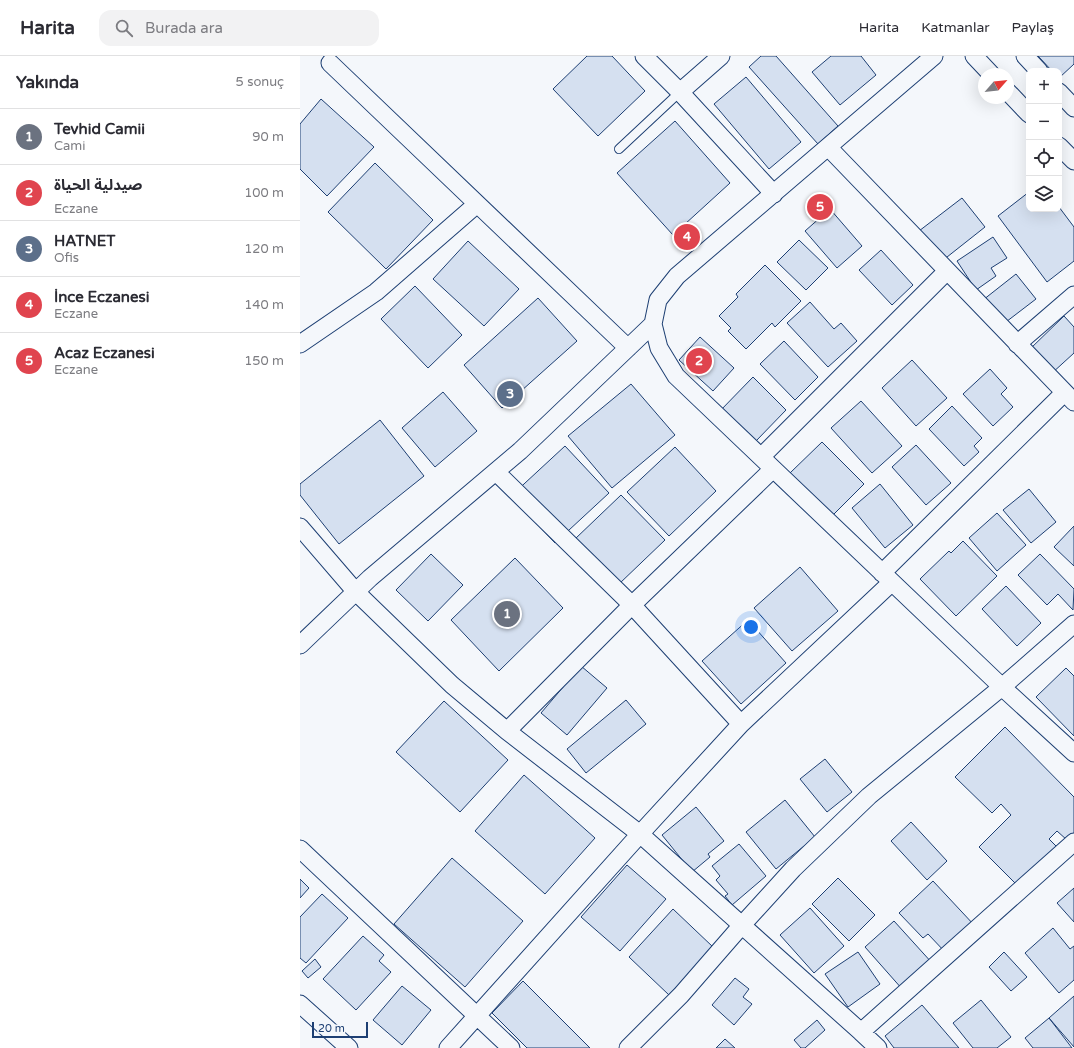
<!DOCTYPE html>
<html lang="tr">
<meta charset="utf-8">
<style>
:root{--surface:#fff;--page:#f2f2f3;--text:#2b2b33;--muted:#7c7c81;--line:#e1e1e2;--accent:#1a73e8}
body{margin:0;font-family:"Varela Round","Noto Sans Arabic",sans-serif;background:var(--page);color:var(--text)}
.controls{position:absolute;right:12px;top:12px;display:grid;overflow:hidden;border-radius:8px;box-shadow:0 4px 16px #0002}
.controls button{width:36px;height:36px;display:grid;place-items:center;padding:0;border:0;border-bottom:1px solid var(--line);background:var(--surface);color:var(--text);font:20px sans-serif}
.compass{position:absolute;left:678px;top:12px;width:36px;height:36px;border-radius:50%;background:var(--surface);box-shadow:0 4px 16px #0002;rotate:62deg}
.scale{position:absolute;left:12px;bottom:10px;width:56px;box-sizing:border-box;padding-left:4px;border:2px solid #1d3f73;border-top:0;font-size:11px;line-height:14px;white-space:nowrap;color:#1d3f73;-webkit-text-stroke:3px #f4f7fb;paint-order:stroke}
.you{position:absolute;left:451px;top:571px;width:14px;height:14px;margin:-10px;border:3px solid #fff;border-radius:50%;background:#1a73e8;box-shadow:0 0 0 6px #1a73e833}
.badge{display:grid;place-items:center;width:26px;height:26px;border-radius:50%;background:var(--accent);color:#fff;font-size:13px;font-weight:700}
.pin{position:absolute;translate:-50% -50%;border:2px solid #fff;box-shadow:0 1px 4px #0006}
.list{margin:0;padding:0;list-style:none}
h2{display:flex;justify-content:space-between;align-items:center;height:52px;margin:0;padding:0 16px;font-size:17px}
h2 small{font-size:13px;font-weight:400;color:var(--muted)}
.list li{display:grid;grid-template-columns:26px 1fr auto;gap:12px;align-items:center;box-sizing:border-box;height:56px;padding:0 16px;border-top:1px solid var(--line)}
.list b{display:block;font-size:15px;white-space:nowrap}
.list p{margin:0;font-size:13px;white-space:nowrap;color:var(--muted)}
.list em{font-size:13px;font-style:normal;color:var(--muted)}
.icon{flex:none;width:22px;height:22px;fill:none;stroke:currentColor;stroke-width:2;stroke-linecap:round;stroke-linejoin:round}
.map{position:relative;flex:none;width:774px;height:992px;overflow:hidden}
header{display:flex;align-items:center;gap:24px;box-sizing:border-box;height:56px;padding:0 20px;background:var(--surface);border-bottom:1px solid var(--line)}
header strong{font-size:19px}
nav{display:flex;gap:22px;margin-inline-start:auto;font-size:14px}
.search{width:280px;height:36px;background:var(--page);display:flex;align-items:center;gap:10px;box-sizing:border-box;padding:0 14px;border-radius:12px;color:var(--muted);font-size:15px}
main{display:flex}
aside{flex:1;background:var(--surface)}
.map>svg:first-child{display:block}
.building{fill:#d5e0f0;stroke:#1d3f73}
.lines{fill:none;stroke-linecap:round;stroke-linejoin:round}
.service-casing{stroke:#1d3f73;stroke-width:10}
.minor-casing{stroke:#1d3f73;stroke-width:19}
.service{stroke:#f4f7fb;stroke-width:8}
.minor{stroke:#f4f7fb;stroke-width:17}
</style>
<header>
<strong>Harita</strong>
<div class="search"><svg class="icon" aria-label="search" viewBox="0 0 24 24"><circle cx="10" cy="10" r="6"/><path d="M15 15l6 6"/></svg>Burada ara</div>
<nav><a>Harita</a><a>Katmanlar</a><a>Paylaş</a></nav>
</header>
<main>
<aside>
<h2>Yakında<small>5 sonuç</small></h2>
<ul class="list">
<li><span class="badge" style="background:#6b7280">1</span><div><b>Tevhid Camii</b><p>Cami</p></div><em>90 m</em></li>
<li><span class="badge" style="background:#e0444e">2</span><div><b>صيدلية الحياة</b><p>Eczane</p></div><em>100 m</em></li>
<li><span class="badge" style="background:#5c6f8a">3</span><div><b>HATNET</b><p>Ofis</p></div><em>120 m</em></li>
<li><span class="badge" style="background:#e0444e">4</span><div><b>İnce Eczanesi</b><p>Eczane</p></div><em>140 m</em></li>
<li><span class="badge" style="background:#e0444e">5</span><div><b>Acaz Eczanesi</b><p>Eczane</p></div><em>150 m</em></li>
</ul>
</aside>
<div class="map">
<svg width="774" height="992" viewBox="0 0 774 992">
<rect width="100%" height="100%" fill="#f4f7fb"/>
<!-- building -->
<path class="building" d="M287,0h25l33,35 -47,45 -45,-47z
M461,0h15l62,70 -20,18 -69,-77z
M531,0h30l15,19 -36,30 -28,-33z
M738,0h36v8l-15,14v-7h-7z
M446,21l55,65 -32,27 -55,-65z
M21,43l53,48 -47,49 -27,-27v-45z
M375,65l55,62 -57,52 -56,-62z
M75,107l58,57 -47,49 -58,-57z
M729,136v17h30v-2l15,20v34l-27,21 -49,-66z
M662,142l23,29 -43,34 -23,-30z
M530,153l32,37 -25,22 -32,-37z
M693,181l14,21 -16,10 5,8 -20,14 -19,-29z
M499,184l29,28 -22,22 -29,-28z
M168,185l51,48 -35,37 -51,-47z
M581,194l32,35 -21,20 -33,-35z
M465,209l36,36 -26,26 -3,-4 -26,26 -18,-18 3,-3 -12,-12 19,-19 -2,-3z
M716,218l20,25 -34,26 -19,-25z
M115,230l47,49 -34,33 -47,-49z
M238,242l39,43 -75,67 -38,-43z
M510,246l24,27 7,-6 16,18 -29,26 -41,-44z
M764,260l10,11v26l-23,21 -22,-24z
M400,281l34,31 -21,23 -34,-31z
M484,285l34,36 -23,23 -35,-36z
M612,304l35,38 -31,28 -34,-38z
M690,313l17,19 -6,6 12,13 -20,19 -30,-32z
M453,321l33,33 -30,31 -38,-28z
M331,328l44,51 -63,53 -44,-52z
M143,336l34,39 -42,36 -33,-39z
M561,345l41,45 -30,27 -41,-45z
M652,350l30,32 -8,8 5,6 -15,14 -35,-37z
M80,364l44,56 -85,68 -39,-49v-11z
M522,386l42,42 -32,32 -42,-43z
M616,389l35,38 -25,22 -34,-38z
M265,390l44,47 -54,50 -44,-47z
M375,391l41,44 -47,45 -42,-44z
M580,428l33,41 -28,23 -33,-40z
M729,433l27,33 -25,21 -28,-33z
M321,439l44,45 -46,44 -44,-45z
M697,457l29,32 -29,26 -28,-33z
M774,470v40l-20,-19z
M663,485l34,35 -41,40 -36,-37 29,-28 2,2z
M131,498l32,31 -35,36 -32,-31z
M740,498l34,35 -1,21 -15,-16 -11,11 -29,-30z
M215,502l48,50 -64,63 -48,-51z
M500,511l38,44 -46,40 -38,-43z
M706,530l35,37 -24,23 -35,-37z
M448,564l38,43 -45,41 -39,-43z
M281,610l26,22 -40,47 -26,-22z
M766,612l8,8v60l-38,-39z
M326,644l20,24 -60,49 -19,-24z
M144,645l64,59 -48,52 -64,-60z
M705,671l69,70v36l-7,7 -10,-9 -8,8 10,10 -39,39 -41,-41 32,-32 -10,-11 -9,9 -37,-36z
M525,703l27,33 -25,20 -27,-33z
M224,719l71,63 -50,56 -70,-63z
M485,744l30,37 -39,32 -30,-37z
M396,751l28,34 -16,13 2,3 -18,15 -30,-37z
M611,766l36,39 -20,19 -36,-39z
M439,788l27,32 -34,29 -7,-9 3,-2 -12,-14 4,-4 -8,-10z
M152,802l71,63 -58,66 -71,-63z
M327,809l39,34 -46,52 -39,-34z
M538,822l37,37 -26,26 -37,-37z
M0,823l9,9 -9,10z
M633,825l42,45 -29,27 -18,-19 -5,4 -24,-25z
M774,832v34l-17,-19z
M22,838l26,24 -42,45 -6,-5v-41z
M510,852l34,38 -30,27 -34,-38z
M373,853l40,38 -44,48 -40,-38z
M594,865l39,43 -30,26 -38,-43z
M753,872l17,21 4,-3v34l-15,13 -34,-40z
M63,880l21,19 -5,6 12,11 -35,38 -33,-31z
M558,896l22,32 -32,23 -23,-33z
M704,896l23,25 -16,14 -22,-24z
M15,903l6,8 -13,11 -6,-7z
M435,922l14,11 -6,8 9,7 -18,21 -22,-20z
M223,925l67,67h-63l-35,-35z
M102,930l29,24 -29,35 -29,-25z
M774,940v51l-25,-29z
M681,944l30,37 -14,11h-24l-20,-25z
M622,949l37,43h-65l-9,-12z
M749,962l23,30h-39l-8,-10z
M517,964l8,10 -20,18h-4l-7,-8z
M425,983l10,9h-19z"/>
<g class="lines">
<defs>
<path id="service" d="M319,93l61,-57"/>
<path id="minor" d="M344,0l36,36 94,102
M634,0l-257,220 -19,24 -5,24 6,24 17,28 326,311 72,66
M674,0l17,18
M725,0l14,15
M30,7l298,285
M380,36l41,-36
M708,36l21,22
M759,36l15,16
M759,90l15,15
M528,91l246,255
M0,288l76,-52 101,-88
M717,288l57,-49
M461,401l186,-186
M196,416l136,133 109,119
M0,471l56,65 96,93 55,46 133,103 221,198 17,16
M582,517l182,-180
M0,589l70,-67 150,-127 133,-127
M207,675l125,-126 141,-136
M0,793l211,199
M0,948l49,44
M561,976l213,-190
M148,992l192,-214 101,-110 151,-142
M328,992l53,-53 61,-70 51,-56 76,-73 133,-109 72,-63"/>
</defs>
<!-- service casing -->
<use href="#service" class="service-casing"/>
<!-- minor casing -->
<use href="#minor" class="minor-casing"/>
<!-- service -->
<use href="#service" class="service"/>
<!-- minor -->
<use href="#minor" class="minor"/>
</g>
</svg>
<div class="controls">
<button>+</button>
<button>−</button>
<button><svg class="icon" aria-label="locate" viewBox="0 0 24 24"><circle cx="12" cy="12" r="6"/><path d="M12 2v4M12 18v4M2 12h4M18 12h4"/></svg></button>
<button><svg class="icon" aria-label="layers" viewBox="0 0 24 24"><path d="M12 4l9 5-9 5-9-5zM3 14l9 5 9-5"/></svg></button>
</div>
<svg class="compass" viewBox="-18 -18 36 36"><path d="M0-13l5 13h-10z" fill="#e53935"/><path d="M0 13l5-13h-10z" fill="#7c7c81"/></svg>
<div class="scale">20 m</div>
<div class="you"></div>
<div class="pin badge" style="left:207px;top:558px;background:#6b7280">1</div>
<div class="pin badge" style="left:399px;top:305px;background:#e0444e">2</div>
<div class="pin badge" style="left:210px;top:338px;background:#5c6f8a">3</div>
<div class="pin badge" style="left:387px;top:181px;background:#e0444e">4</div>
<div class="pin badge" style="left:520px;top:151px;background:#e0444e">5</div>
</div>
</main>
